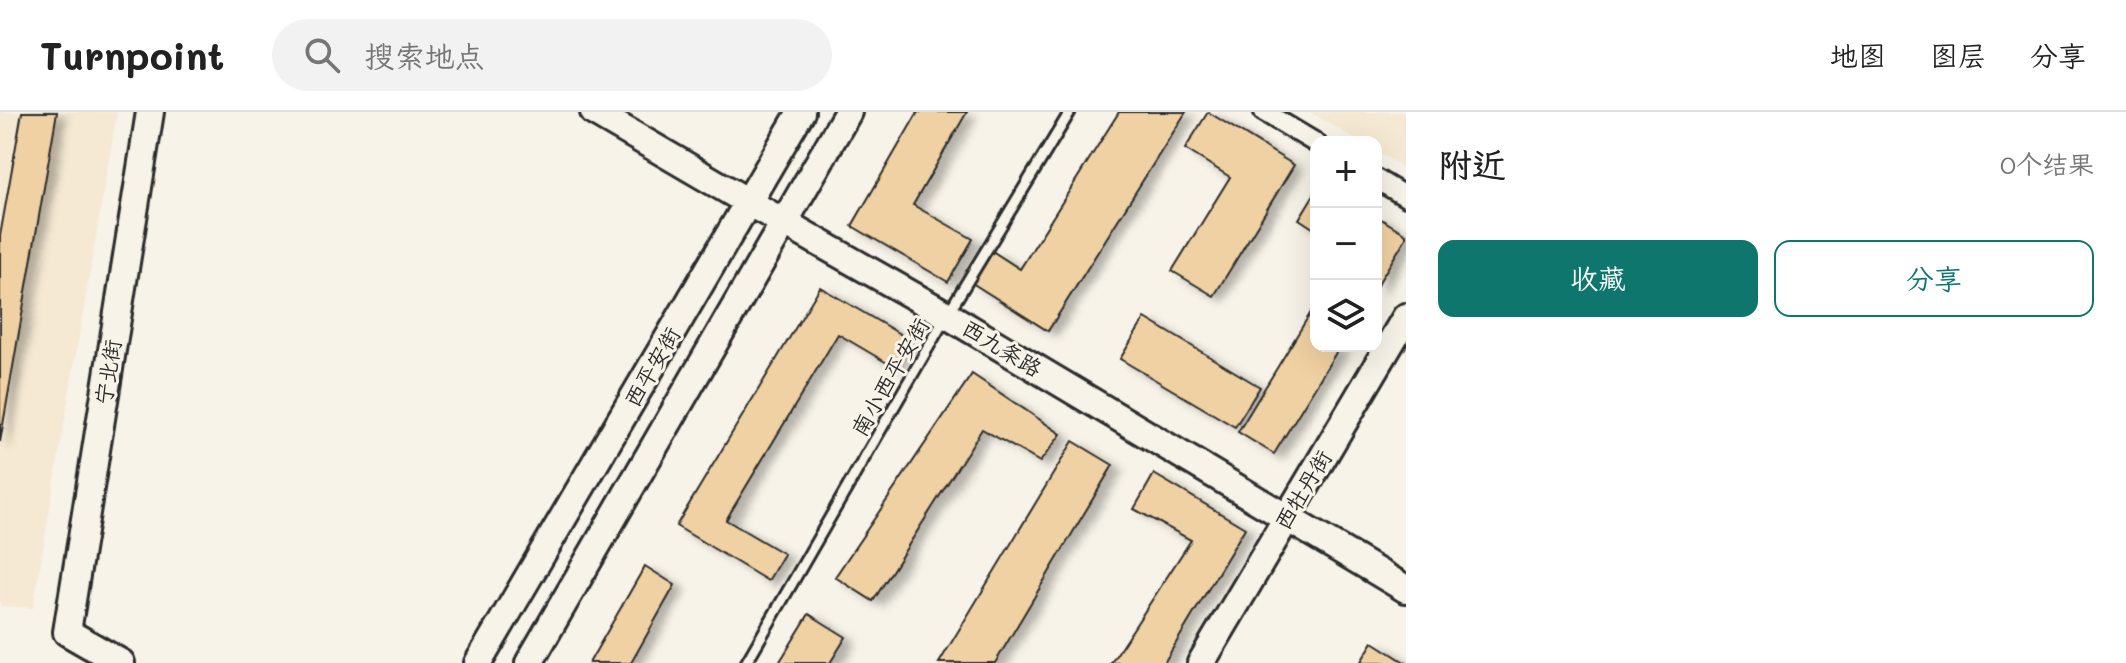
<!DOCTYPE html>
<html lang="zh">
<meta charset="utf-8">
<style>
:root{--surface:#fff;--page:#f2f2f2;--text:#222;--muted:#767676;--line:#e0e0e0;--accent:#0f766e}
body{margin:0;font-family:Mali,"LXGW WenKai TC",sans-serif;background:var(--page);color:var(--text)}
.controls{position:absolute;right:24px;top:24px;display:grid;overflow:hidden;border-radius:16px;box-shadow:0 8px 32px #0002}
.controls button{width:72px;height:72px;display:grid;place-items:center;padding:0;border:0;border-bottom:2px solid var(--line);background:var(--surface);color:var(--text);font:40px sans-serif}
.list{margin:0;padding:0;list-style:none}
h2{display:flex;justify-content:space-between;align-items:center;height:104px;margin:0;padding:0 32px;font-size:34px}
h2 small{font-size:26px;font-weight:400;color:var(--muted)}
.actions{display:flex;gap:16px;padding:24px 32px}
.actions a{flex:1;padding:18px 0;border:2px solid var(--accent);border-radius:16px;text-align:center;font-size:28px;color:var(--accent)}
.actions .main{background:var(--accent);color:#fff}
.icon{flex:none;width:44px;height:44px;fill:none;stroke:currentColor;stroke-width:2;stroke-linecap:round;stroke-linejoin:round}
.map{position:relative;flex:none;width:1406px;height:551px;overflow:hidden}
header{display:flex;align-items:center;gap:48px;box-sizing:border-box;height:112px;padding:0 40px;background:var(--surface);border-bottom:2px solid var(--line)}
header strong{font-size:38px}
nav{display:flex;gap:44px;margin-inline-start:auto;font-size:28px}
.search{width:560px;height:72px;background:var(--page);display:flex;align-items:center;gap:20px;box-sizing:border-box;padding:0 28px;border-radius:44px;color:var(--muted);font-size:30px}
main{display:flex}
aside{flex:1;background:var(--surface)}
.map>svg:first-child{display:block}
.built{fill:#f5e9d3}
.building{fill:#f0d1a3;stroke:#2b2b2b;stroke-width:2;filter:url(#shadow)}
.lines{fill:none;stroke-linecap:round;stroke-linejoin:round}
.lane-casing{stroke:#2b2b2b;stroke-width:15}
.street-casing{stroke:#2b2b2b;stroke-width:24}
.secondary-casing{stroke:#2b2b2b;stroke-width:32}
.lane{stroke:#f7f3e8;stroke-width:9}
.street{stroke:#f7f3e8;stroke-width:18}
.secondary{stroke:#f7f3e8;stroke-width:26}
.labels{text-anchor:middle;stroke-width:6;stroke-linejoin:round;paint-order:stroke}
.street-label{font-size:22px;fill:#2b2b2b;stroke:#f7f3e8}
</style>
<header>
<strong>Turnpoint</strong>
<div class="search"><svg class="icon" aria-label="search" viewBox="0 0 24 24"><circle cx="10" cy="10" r="6"/><path d="M15 15l6 6"/></svg>搜索地点</div>
<nav><a>地图</a><a>图层</a><a>分享</a></nav>
</header>
<main>
<div class="map">
<svg width="1406" height="551" viewBox="0 0 1406 551">
<defs>
<filter id="shadow"><feDropShadow dx="9" dy="5" stdDeviation="4" flood-color="#0004"/></filter>
</defs>
<rect width="100%" height="100%" fill="#f7f3e8"/>
<filter id="ink" filterUnits="userSpaceOnUse"><feTurbulence type="fractalNoise" baseFrequency=".0125" numOctaves="2"/><feDisplacementMap in="SourceGraphic" scale="16" xChannelSelector="R" yChannelSelector="G"/><feConvolveMatrix kernelMatrix="1 2 1 2 8 2 1 2 1" color-interpolation-filters="sRGB"/></filter>
<g filter="url(#ink)">
<!-- built -->
<path class="built" d="M0,0h117l-84,496 -33,-2z
M1310,0h96v57l-30,-18v-9h-16z"/>
<!-- building -->
<path class="building" d="M22,0h35l-57,330v-206z
M918,0h49l-54,93 60,34 -25,43 -96,-56z
M1119,0h67l-138,219 -76,-48 20,-32 28,18z
M1208,0l86,53 -80,131 -42,-25 58,-94 -45,-28z
M1316,79v39l-17,-11z
M1376,104l30,18v4l-30,49z
M820,175l90,53 -16,27 -56,-33 -112,186 58,34 -16,27 -92,-55z
M1316,192v42h24l-66,108 -36,-22z
M1145,206l115,69 -25,40 -115,-68z
M972,262l89,60 -21,28 -58,-33 -109,172 -38,-24z
M1073,329l40,24 -118,198h-56z
M1154,362l91,54 -81,135h-53l80,-123 -57,-31z
M645,454l30,19 -44,78h-42z
M809,502l37,23 -16,26h-51z
M1373,530l33,21h-46z"/>
<g class="lines">
<defs>
<path id="lane" d="M746,551l201,-348 123,-203"/>
<path id="street" d="M1264,0l52,31
M1376,67l30,18"/>
<path id="secondary" d="M594,0l154,90 199,113 459,274
M121,551l-54,-31 83,-520
M478,551l323,-551
M529,551l319,-551
M1201,551l205,-346"/>
</defs>
<!-- lane casing -->
<use href="#lane" class="lane-casing"/>
<!-- street casing -->
<use href="#street" class="street-casing"/>
<!-- secondary casing -->
<use href="#secondary" class="secondary-casing"/>
<!-- lane -->
<use href="#lane" class="lane"/>
<!-- street -->
<use href="#street" class="street"/>
<!-- secondary -->
<use href="#secondary" class="secondary"/>
</g>
</g>
<g class="labels">
<!-- street labels -->
<g class="street-label">
<text transform="translate(1002 236) rotate(31)" y="8">西九条路</text>
<text transform="translate(652 255) rotate(-60)" y="8">西平安街</text>
<text transform="translate(108 260) rotate(-81)" y="8">宁北街</text>
<text transform="translate(890 265) rotate(-60)" y="8">南小西平安街</text>
<text transform="translate(1303 378) rotate(-59)" y="8">西牡丹街</text>
</g>
</g>
</svg>
<div class="controls">
<button>+</button>
<button>−</button>
<button><svg class="icon" aria-label="layers" viewBox="0 0 24 24"><path d="M12 4l9 5-9 5-9-5zM3 14l9 5 9-5"/></svg></button>
</div>
</div>
<aside>
<h2>附近<small>0个结果</small></h2>
<ul class="list">
</ul>
<div class="actions"><a class="main">收藏</a><a>分享</a></div>
</aside>
</main>
